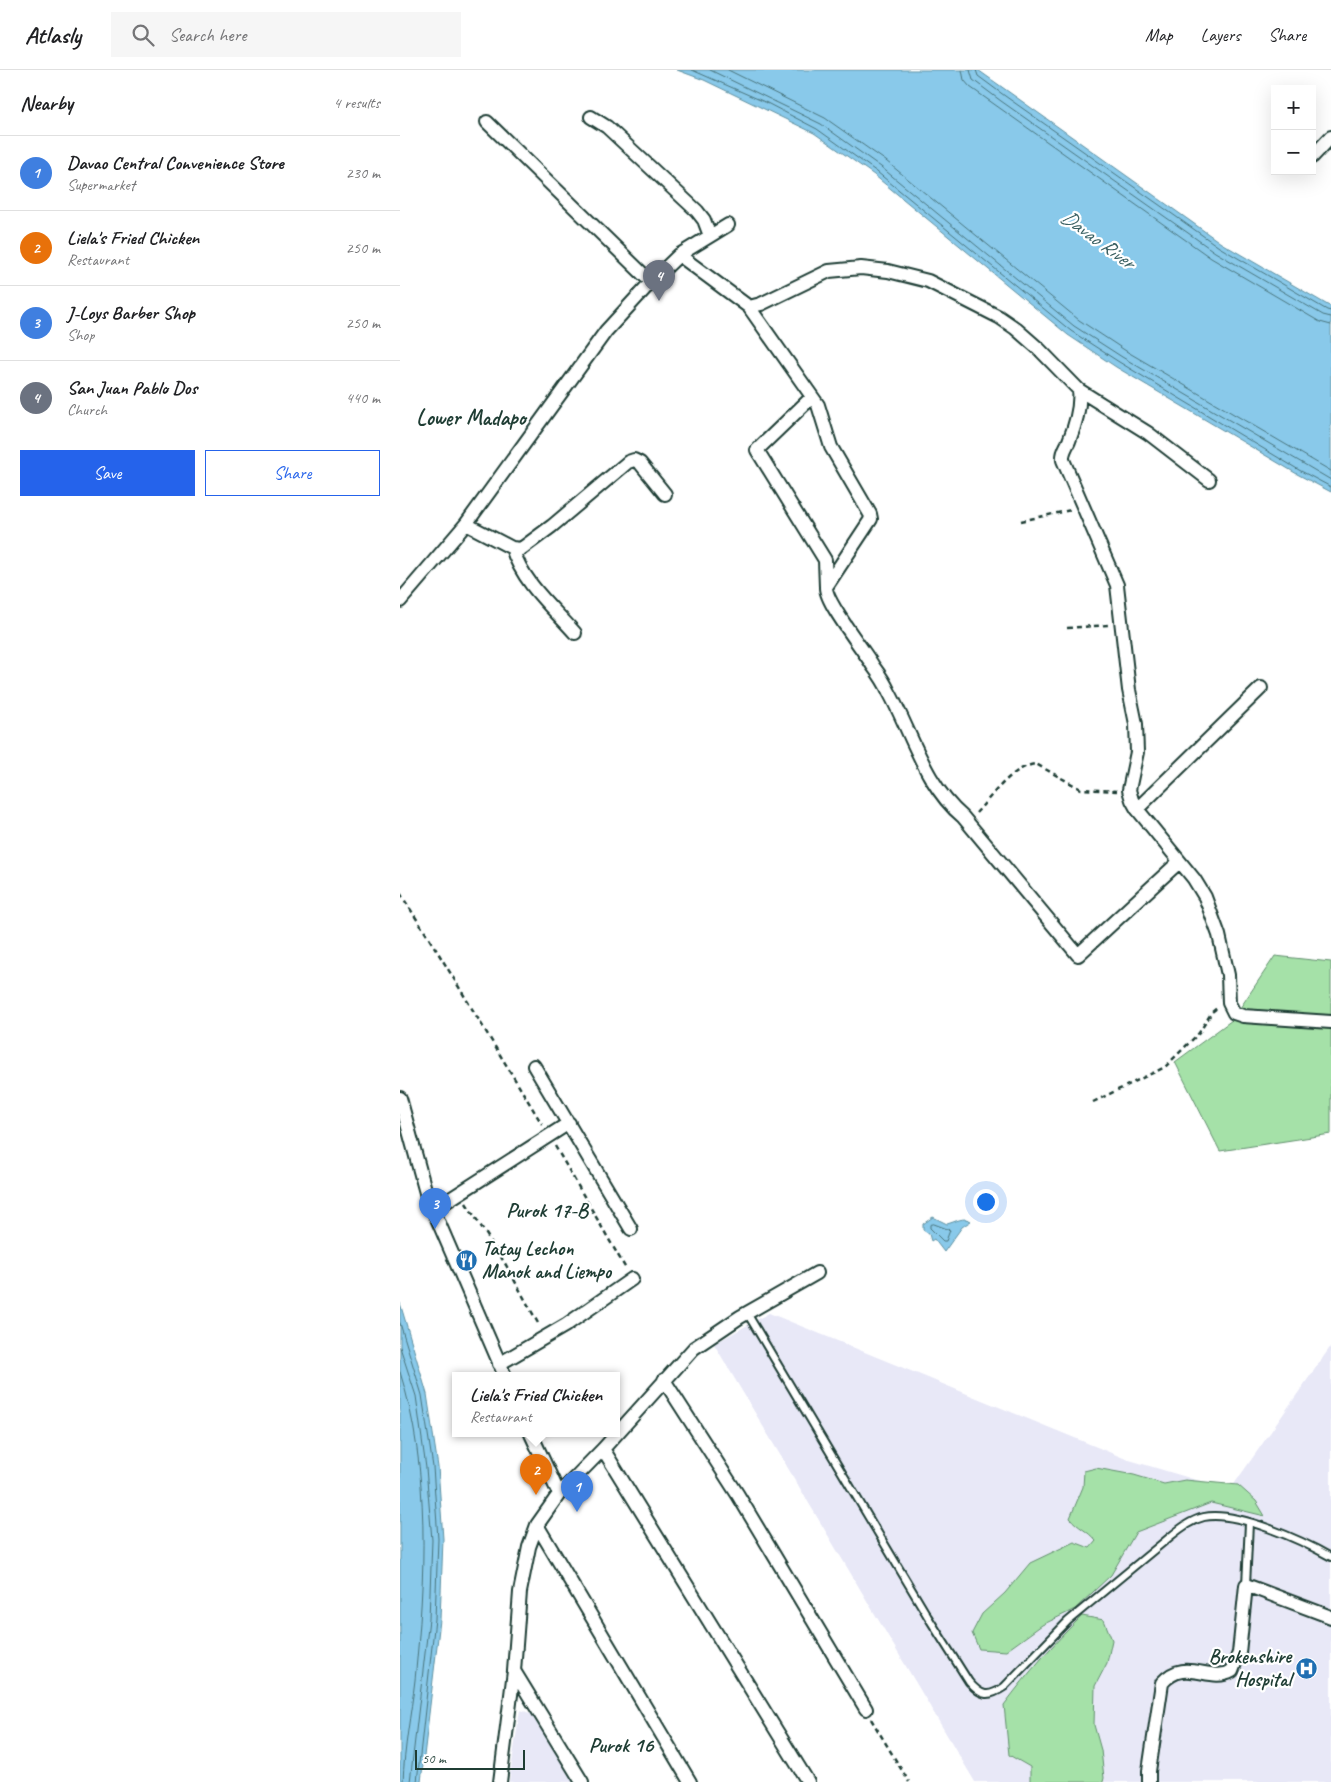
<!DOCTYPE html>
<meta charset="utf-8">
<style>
:root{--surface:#fff;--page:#f6f6f6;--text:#202124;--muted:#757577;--line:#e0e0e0;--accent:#2563eb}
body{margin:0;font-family:Caveat,sans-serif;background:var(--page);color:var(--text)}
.controls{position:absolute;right:15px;top:15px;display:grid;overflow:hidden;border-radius:0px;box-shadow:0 5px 20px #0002}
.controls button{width:45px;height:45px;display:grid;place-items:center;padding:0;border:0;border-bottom:1px solid var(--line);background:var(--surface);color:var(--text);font:25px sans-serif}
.scale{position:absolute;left:15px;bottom:12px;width:110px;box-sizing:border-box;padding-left:5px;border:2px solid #1f3d34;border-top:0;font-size:14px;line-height:18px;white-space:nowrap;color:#1f3d34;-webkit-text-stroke:4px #fff;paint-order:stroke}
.you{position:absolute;left:585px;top:1131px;width:18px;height:18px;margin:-12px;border:4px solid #fff;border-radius:50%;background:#1a73e8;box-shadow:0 0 0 8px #1a73e833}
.badge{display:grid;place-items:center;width:32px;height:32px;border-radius:50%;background:var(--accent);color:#fff;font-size:16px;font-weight:700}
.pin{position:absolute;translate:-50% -41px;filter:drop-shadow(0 1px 2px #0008)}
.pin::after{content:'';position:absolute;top:26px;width:18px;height:15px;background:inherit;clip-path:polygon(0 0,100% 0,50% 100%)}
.popup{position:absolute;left:52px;top:1302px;width:168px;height:65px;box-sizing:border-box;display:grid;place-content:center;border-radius:0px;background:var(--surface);filter:drop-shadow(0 1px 4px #0005);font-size:16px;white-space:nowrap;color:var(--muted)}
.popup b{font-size:19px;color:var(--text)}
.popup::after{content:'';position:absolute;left:50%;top:100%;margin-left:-10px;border:10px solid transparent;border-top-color:var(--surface)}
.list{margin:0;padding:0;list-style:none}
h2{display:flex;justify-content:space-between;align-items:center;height:65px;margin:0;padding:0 20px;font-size:21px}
h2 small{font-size:16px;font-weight:400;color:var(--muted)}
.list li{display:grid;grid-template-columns:32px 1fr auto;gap:15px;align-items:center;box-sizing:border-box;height:75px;padding:0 20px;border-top:1px solid var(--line)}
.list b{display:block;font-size:19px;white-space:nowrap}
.list p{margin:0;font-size:16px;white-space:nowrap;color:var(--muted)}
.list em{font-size:16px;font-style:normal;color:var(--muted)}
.actions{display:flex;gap:10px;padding:15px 20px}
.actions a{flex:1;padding:11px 0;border:1px solid var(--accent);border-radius:0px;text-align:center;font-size:18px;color:var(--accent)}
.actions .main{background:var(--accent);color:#fff}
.icon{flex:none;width:28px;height:28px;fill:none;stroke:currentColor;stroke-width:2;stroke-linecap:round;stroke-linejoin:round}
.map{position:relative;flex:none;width:931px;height:1712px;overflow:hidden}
header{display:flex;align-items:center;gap:30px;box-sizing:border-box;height:70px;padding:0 25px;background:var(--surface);border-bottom:1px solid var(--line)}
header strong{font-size:24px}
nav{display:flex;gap:28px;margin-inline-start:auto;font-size:18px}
.search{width:350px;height:45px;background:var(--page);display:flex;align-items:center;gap:12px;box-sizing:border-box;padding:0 18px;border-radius:0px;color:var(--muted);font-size:19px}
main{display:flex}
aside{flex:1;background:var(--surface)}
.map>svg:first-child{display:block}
.built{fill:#e8e8f7}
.green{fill:#a5e1a8;stroke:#628f6e}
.water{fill:#89c9ea;stroke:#5f91a1}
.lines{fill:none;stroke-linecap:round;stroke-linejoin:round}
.shore{stroke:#49757d;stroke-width:1}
.service-casing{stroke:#1f3d34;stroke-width:10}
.minor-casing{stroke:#1f3d34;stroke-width:16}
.path{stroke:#1f3d34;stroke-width:2.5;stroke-dasharray:5 4;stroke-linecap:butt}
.service{stroke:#fff;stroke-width:6}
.minor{stroke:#fff;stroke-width:12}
.labels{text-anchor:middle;stroke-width:4.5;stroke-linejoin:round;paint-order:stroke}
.poi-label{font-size:20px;font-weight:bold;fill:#1f3d34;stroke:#fff;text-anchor:start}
.water-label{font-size:21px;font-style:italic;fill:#3a6062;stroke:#fff}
.neighbourhood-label{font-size:21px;font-weight:bold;fill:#1f3d34;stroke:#fff}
.quarter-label{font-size:22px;font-weight:bold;fill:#1f3d34;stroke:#fff}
</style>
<header>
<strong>Atlasly</strong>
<div class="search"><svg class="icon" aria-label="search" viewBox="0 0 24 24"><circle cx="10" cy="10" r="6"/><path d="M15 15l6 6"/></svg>Search here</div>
<nav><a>Map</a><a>Layers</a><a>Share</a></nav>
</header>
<main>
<aside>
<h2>Nearby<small>4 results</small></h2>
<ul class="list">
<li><span class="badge" style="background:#3f7fe0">1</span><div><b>Davao Central Convenience Store</b><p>Supermarket</p></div><em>230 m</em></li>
<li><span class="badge" style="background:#e8710a">2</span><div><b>Liela's Fried Chicken</b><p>Restaurant</p></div><em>250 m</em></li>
<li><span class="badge" style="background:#3f7fe0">3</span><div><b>J-Loys Barber Shop</b><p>Shop</p></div><em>250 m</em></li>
<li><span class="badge" style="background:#6b7280">4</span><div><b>San Juan Pablo Dos</b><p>Church</p></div><em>440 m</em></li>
</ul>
<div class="actions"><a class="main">Save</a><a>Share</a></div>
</aside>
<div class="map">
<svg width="931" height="1712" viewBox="0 0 931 1712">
<rect width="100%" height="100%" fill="#fff"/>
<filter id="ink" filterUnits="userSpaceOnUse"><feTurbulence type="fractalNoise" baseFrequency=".02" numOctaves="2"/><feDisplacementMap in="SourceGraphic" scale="10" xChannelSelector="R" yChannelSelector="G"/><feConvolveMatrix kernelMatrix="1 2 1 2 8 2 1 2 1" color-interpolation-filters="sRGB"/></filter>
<g filter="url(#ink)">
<!-- built -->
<path class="built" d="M369,1243l357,146 104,31 101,-144v436h-356l-261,-438z
M120,1640l17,5 40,67h-68z"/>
<!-- green -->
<path class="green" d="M875,886l56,6v172l-111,17 -45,-89 57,-42z
M696,1398l38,7 30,9 21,-4 53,5 18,16 9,15 -54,-13 -75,29 -25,43 -36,34 -33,16 -36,26 -27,-2 -7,-16 10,-19 23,-21 25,-30 44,-21 16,6 6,-7c-9,-11 -18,-13 -26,-23l13,-31 1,-16z
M682,1546l22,4 8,20 -5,23 -12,23 -1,39 7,25 3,28 -1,4h-73v-15l-21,-12 -5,-50c24,-32 49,-61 78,-89z"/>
<!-- water -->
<path class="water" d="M277,0h301l243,173 110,64v185l-34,-18 -181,-107 -48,-32 -194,-160 -60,-42 -110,-53z
M533,1147l14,7c8,-2 17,-8 24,-3l-9,6 -18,25 -10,-13 -3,2 -2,-7 -6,-4v-6z
M0,1233l27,91 11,73 5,72 -3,81 -19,162h-21z"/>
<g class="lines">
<!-- shore -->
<path class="shore" d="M292,0l75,33 50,26 60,43 194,159 48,31 180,108 32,17
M310,0l111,54 60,43 193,159 48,31 209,123
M328,0l97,48 61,43 193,159 47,31 205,120
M562,0l2,10 6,7 241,171 109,64 11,3
M570,0l3,10 28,21 214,151 108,63 8,2
M576,0l2,6 27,20 214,151 108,63 4,1
M534,1154l16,6 -4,11h-3l-13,-13v-3z
M0,1253l22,72 11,72 5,72 -3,80 -18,163
M0,1277l16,49 10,72 6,72 -3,79 -19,163
M0,1302c31,98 25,207 15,308 -4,34 -11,68 -12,102"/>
<defs>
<path id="service" d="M347,1243l181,304 41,65c12,14 19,16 35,5l64,-66 103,-85c10,-8 20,-16 33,-19 32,-7 99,24 127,40
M846,1515l3,-62"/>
<path id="minor" d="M191,47l16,10 90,84 7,9 6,16
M87,52l164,160
M912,87l19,-20
M279,185l70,52 69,98 13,42 39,67 1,5 -45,68c-1,15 38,63 47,79 6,8 12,17 16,26 23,42 36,93 74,125l115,138 101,-93
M349,237l12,-3 68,-33 32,-3 27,3 40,10 71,36 16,11 24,21 40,41 69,43 61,47
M679,320c2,16 -4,36 -10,51 -3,7 -7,11 -6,19l54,125 12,105 7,34 1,28 -8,38 3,10 5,9 57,70 11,18 14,38 9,40 1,28 5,10 9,3 88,6
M412,327l-55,53 68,110 1,27
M66,454l46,24 9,1 31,-23 76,-64 6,-2 6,3 25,31
M112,478c11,35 40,59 63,85
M0,531l66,-77 140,-193 45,-49 28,-27 49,-30
M737,739l124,-121
M134,996l97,163
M0,1028l26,95 79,183
M33,1140l136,-87
M99,1294l67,-39 66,-46
M264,1310l74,115 128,214
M131,1364l28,60
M203,1379l205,333
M137,1455l153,257
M114,1601l68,111
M100,1712l14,-111 6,-79 9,-45 8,-22 22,-31 44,-45 91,-101 46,-31 77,-44
M749,1712v-11l13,-88c23,-27 47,1 70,-12l7,-18 7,-68 85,32"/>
</defs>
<!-- service casing -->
<use href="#service" class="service-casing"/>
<!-- minor casing -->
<use href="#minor" class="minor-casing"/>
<!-- path -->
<path class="path" d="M621,451l50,-11
M667,558l41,-3
M576,743c17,-18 35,-46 60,-49l45,25 36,2
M0,823l37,58 105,173
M693,1032l72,-35 34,-34 13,-21 5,-4
M155,1076l71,123
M66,1133l40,62 33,60
M471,1649l38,63"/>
<!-- service -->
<use href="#service" class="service"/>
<!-- minor -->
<use href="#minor" class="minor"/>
</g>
</g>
<!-- icons -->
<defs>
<symbol id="restaurant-disc" viewBox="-11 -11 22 22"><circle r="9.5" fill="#1f6fb2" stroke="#fff"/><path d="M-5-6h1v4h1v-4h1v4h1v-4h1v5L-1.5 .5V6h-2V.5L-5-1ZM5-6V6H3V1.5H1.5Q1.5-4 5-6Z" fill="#fff"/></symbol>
<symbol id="hospital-disc" viewBox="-11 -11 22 22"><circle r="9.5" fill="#1f6fb2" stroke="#fff"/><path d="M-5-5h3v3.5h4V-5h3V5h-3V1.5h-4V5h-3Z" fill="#fff"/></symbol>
</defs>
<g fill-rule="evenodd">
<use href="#restaurant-disc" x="54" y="1178" width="25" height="25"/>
<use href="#hospital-disc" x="894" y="1586" width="25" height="25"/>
</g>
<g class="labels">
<!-- poi labels -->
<g class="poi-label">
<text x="82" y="1185">Tatay Lechon<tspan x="82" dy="23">Manok and Liempo</tspan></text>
<text x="891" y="1593" text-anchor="end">Brokenshire<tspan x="891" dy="23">Hospital</tspan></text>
</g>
<!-- water labels -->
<g class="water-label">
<text transform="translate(698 169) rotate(36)" y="7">Davao River</text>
</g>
<!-- neighbourhood labels -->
<g class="neighbourhood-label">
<text x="147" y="1147">Purok 17-B</text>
<text x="221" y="1682">Purok 16</text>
</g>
<!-- quarter labels -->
<g class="quarter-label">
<text x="71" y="355">Lower Madapo</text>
</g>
</g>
</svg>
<div class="controls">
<button>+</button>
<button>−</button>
</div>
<div class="scale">50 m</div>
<div class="you"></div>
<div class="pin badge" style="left:177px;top:1442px;background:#3f7fe0">1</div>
<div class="pin badge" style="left:136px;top:1425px;background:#e8710a">2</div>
<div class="popup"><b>Liela's Fried Chicken</b>Restaurant</div>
<div class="pin badge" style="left:35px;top:1159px;background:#3f7fe0">3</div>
<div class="pin badge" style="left:259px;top:231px;background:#6b7280">4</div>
</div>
</main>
